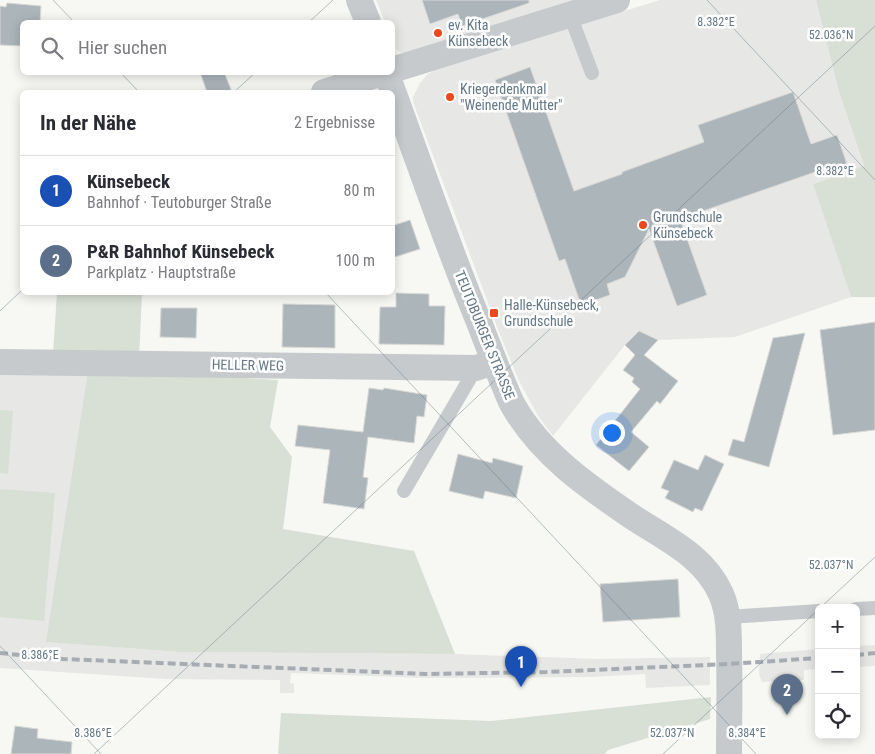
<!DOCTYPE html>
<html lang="de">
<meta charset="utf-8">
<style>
:root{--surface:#fff;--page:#f2f2f3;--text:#2b2b33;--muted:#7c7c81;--line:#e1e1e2;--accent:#ea580c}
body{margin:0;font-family:"Roboto Condensed",sans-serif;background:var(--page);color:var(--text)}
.controls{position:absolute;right:15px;bottom:15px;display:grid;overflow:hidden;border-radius:8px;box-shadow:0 2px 12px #0003}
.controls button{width:45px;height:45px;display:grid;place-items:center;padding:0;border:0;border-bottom:1px solid var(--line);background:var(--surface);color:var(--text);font:25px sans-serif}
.you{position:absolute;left:611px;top:432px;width:18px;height:18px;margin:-12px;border:4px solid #fff;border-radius:50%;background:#1a73e8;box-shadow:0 0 0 8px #1a73e833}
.badge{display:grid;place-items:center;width:32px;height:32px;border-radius:50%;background:var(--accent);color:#fff;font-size:16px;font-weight:700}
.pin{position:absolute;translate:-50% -41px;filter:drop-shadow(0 1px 2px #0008)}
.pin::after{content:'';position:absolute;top:26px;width:18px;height:15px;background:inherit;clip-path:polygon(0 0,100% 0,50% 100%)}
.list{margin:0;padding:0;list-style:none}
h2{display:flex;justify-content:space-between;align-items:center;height:65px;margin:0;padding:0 20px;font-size:21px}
h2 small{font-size:16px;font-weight:400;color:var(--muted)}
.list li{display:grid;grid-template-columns:32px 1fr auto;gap:15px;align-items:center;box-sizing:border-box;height:70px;padding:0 20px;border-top:1px solid var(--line)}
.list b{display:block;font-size:19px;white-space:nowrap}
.list p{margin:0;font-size:16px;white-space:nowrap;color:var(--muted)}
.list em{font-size:16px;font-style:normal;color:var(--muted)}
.icon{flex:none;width:28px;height:28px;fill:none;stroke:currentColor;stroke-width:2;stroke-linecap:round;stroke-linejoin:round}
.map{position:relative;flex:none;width:875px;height:754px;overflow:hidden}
.search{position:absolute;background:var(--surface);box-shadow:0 2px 12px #0003;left:20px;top:20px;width:375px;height:55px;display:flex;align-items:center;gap:12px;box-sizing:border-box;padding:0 18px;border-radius:8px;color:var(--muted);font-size:19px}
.panel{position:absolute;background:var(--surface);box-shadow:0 2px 12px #0003;left:20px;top:90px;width:375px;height:205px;border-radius:8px}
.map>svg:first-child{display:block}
.built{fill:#e7e8e6}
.green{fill:#d8dfd4}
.building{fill:#acb5ba;stroke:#d8d8d5}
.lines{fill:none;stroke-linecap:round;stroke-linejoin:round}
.service{stroke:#c6cacd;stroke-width:14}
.minor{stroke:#c6cacd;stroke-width:26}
.rail{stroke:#a6acb2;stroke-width:4;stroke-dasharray:8 4;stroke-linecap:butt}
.ticks{fill:none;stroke:#637786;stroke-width:1;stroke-opacity:0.45}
.poi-dot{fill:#ee481b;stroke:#fff;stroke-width:2}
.labels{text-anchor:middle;stroke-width:5;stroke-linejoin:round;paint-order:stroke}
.poi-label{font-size:14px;fill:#637786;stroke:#fff;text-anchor:start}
.street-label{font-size:14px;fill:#637786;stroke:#fff}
.ticks-label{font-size:12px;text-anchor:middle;fill:#637786;stroke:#fff;stroke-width:5;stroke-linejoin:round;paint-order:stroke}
</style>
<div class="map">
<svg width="875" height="754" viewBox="0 0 875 754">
<rect width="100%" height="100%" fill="#f7f7f3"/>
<!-- built -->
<path class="built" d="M376,0h216l-184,54 -6,-1 -6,-4 -3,-5 -1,-22h-7z
M660,0h156l23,92 25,75 -51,17 38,113 -116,40 -77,3 -19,-9 -14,14 -72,91 -15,-20 -19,-35 -20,-49 -86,-230v-5l7,-14 8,-9 7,-4z
M88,370l-41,272 133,10 275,2 143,5 112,-2v28l-64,3 -1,-14 -53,3 -168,1 -133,-5 -1,10 4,1v9h-14v-13l-114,-1 -166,-11v-297z
M875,645v21l-19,1v-21z
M819,649v20l-15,1v10l-42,2 -3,-8 1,-20z"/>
<!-- green -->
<path class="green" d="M816,0h59v297h-24l-38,-113 51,-18 -25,-74z
M57,293h85l-3,65 -86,-4z
M88,370l190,10 -8,47 22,30 -9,72 131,22 41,103 -275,-2 -134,-10z
M0,410l13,1 -5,63 -8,-1z
M0,489l55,4 -11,128 -44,-4z
M711,697l-1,22 -102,31 -3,4h-327l3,-41 210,8z"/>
<!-- building -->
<path class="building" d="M422,0h107v3l-67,23 -4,-12 -28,10z
M7,3l34,3 -1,16h-18v24l-22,-1v-39l6,1z
M530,67l44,124 48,-17v-2l82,-30 -6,-17 95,-33 18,52 26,-9 10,29 -28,10 -1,-3 -138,48 27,76 -30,11 -28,-77 -24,48 -18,7 3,11 -29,10 -16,-46 -6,2 -64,-181z
M200,72h24l8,20h-25z
M410,220l10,29 -28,9v-32z
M396,293l33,1v12h16l-1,39 -65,-1 1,-37h16z
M283,304l52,1v43l-53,-1z
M161,308h36l-1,30 -36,-1z
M875,322v108l-42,5 -13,-105z
M639,331l19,9 -14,15 34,26 -18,23 -3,-3 -26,31 18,15 -20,24 -33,-26 44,-56 -8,-7 2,-4 -11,-8 12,-15 -10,-10z
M805,333l-36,134 -41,-12 5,-16 11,3 29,-104z
M369,388l14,2 1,-2 43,7 -3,22 -7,-1 -3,27 -46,-6 -5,40 5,1 -4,31 -41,-6 7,-53 -35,-4 3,-21 65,7z
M458,454l34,9 1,-5 30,8 -7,32 -31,-7 -2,8 -34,-8z
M705,455l19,9 -22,47 -7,-3 -2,4 -28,-14 4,-7 -8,-3 13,-28 24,10z
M678,579l2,38 -77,5 -3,-38z
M15,726l23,3 -1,9 35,4 -1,12h-60z"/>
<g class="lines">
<!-- service -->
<path class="service" d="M570,15l22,58
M404,491l72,-123
M856,609l19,-1
M728,617l91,-6"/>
<!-- minor -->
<path class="minor" d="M359,0l9,22
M392,70l225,-70
M386,72c31,84 59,168 93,250 8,21 16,42 25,63 3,7 6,16 10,22 27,47 73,79 117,109 33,22 73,39 90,78 8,18 8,39 8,59 1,34 0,67 0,101
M324,92l62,-20
M0,362l476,6 18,-6"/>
<!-- rail -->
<path class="rail" d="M0,653l63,6 363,15 121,-2 182,-8 90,-6
M856,655l19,-2"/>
</g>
<!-- ticks -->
<path class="ticks" d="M53,0l21,22M707,0l168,180M309,22l24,-22M120,72l19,20M234,92l22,-20M325,292l431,462M0,311l22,-21M820,608l55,-51M0,646l101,108M94,754l781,-728M663,754l156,-145"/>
<!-- markers -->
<g class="poi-dot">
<circle cx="438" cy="33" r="5"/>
<circle cx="450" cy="97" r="5"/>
<circle cx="643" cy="225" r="5"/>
<rect x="489" y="308" width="10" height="10" rx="2.5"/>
</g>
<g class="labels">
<!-- poi labels -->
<g class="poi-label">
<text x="448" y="30">ev. Kita<tspan x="448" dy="16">Künsebeck</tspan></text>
<text x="460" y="94">Kriegerdenkmal<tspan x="460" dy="16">"Weinende Mutter"</tspan></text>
<text x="653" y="222">Grundschule<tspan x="653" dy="16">Künsebeck</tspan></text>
<text x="504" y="310">Halle-Künsebeck,<tspan x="504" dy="16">Grundschule</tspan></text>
</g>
<!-- street labels -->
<g class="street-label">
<text transform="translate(485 335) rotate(68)" y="5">TEUTOBURGER STRASSE</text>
<text transform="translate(248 365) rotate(1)" y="5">HELLER WEG</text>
</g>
</g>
<g class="ticks-label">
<text x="716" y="26">8.382°E</text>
<text x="831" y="39">52.036°N</text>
<text x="835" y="175">8.382°E</text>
<text x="831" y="569">52.037°N</text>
<text x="40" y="659">8.386°E</text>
<text x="93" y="737">8.386°E</text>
<text x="747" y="737">8.384°E</text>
<text x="672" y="737">52.037°N</text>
</g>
</svg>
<div class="controls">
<button>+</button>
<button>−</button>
<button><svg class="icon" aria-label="locate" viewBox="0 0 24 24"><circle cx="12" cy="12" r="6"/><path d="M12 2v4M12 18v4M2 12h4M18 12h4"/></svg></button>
</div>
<div class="you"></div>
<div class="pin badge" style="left:521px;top:687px;background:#1a4fb4">1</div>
<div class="pin badge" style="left:787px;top:715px;background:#5c6f8a">2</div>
<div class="search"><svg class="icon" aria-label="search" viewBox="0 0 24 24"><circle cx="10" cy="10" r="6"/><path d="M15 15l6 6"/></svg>Hier suchen</div>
<section class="panel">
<h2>In der Nähe<small>2 Ergebnisse</small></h2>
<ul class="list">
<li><span class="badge" style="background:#1a4fb4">1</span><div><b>Künsebeck</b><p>Bahnhof · Teutoburger Straße</p></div><em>80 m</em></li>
<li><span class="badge" style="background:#5c6f8a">2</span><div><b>P&amp;R Bahnhof Künsebeck</b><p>Parkplatz · Hauptstraße</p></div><em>100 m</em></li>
</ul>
</section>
</div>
